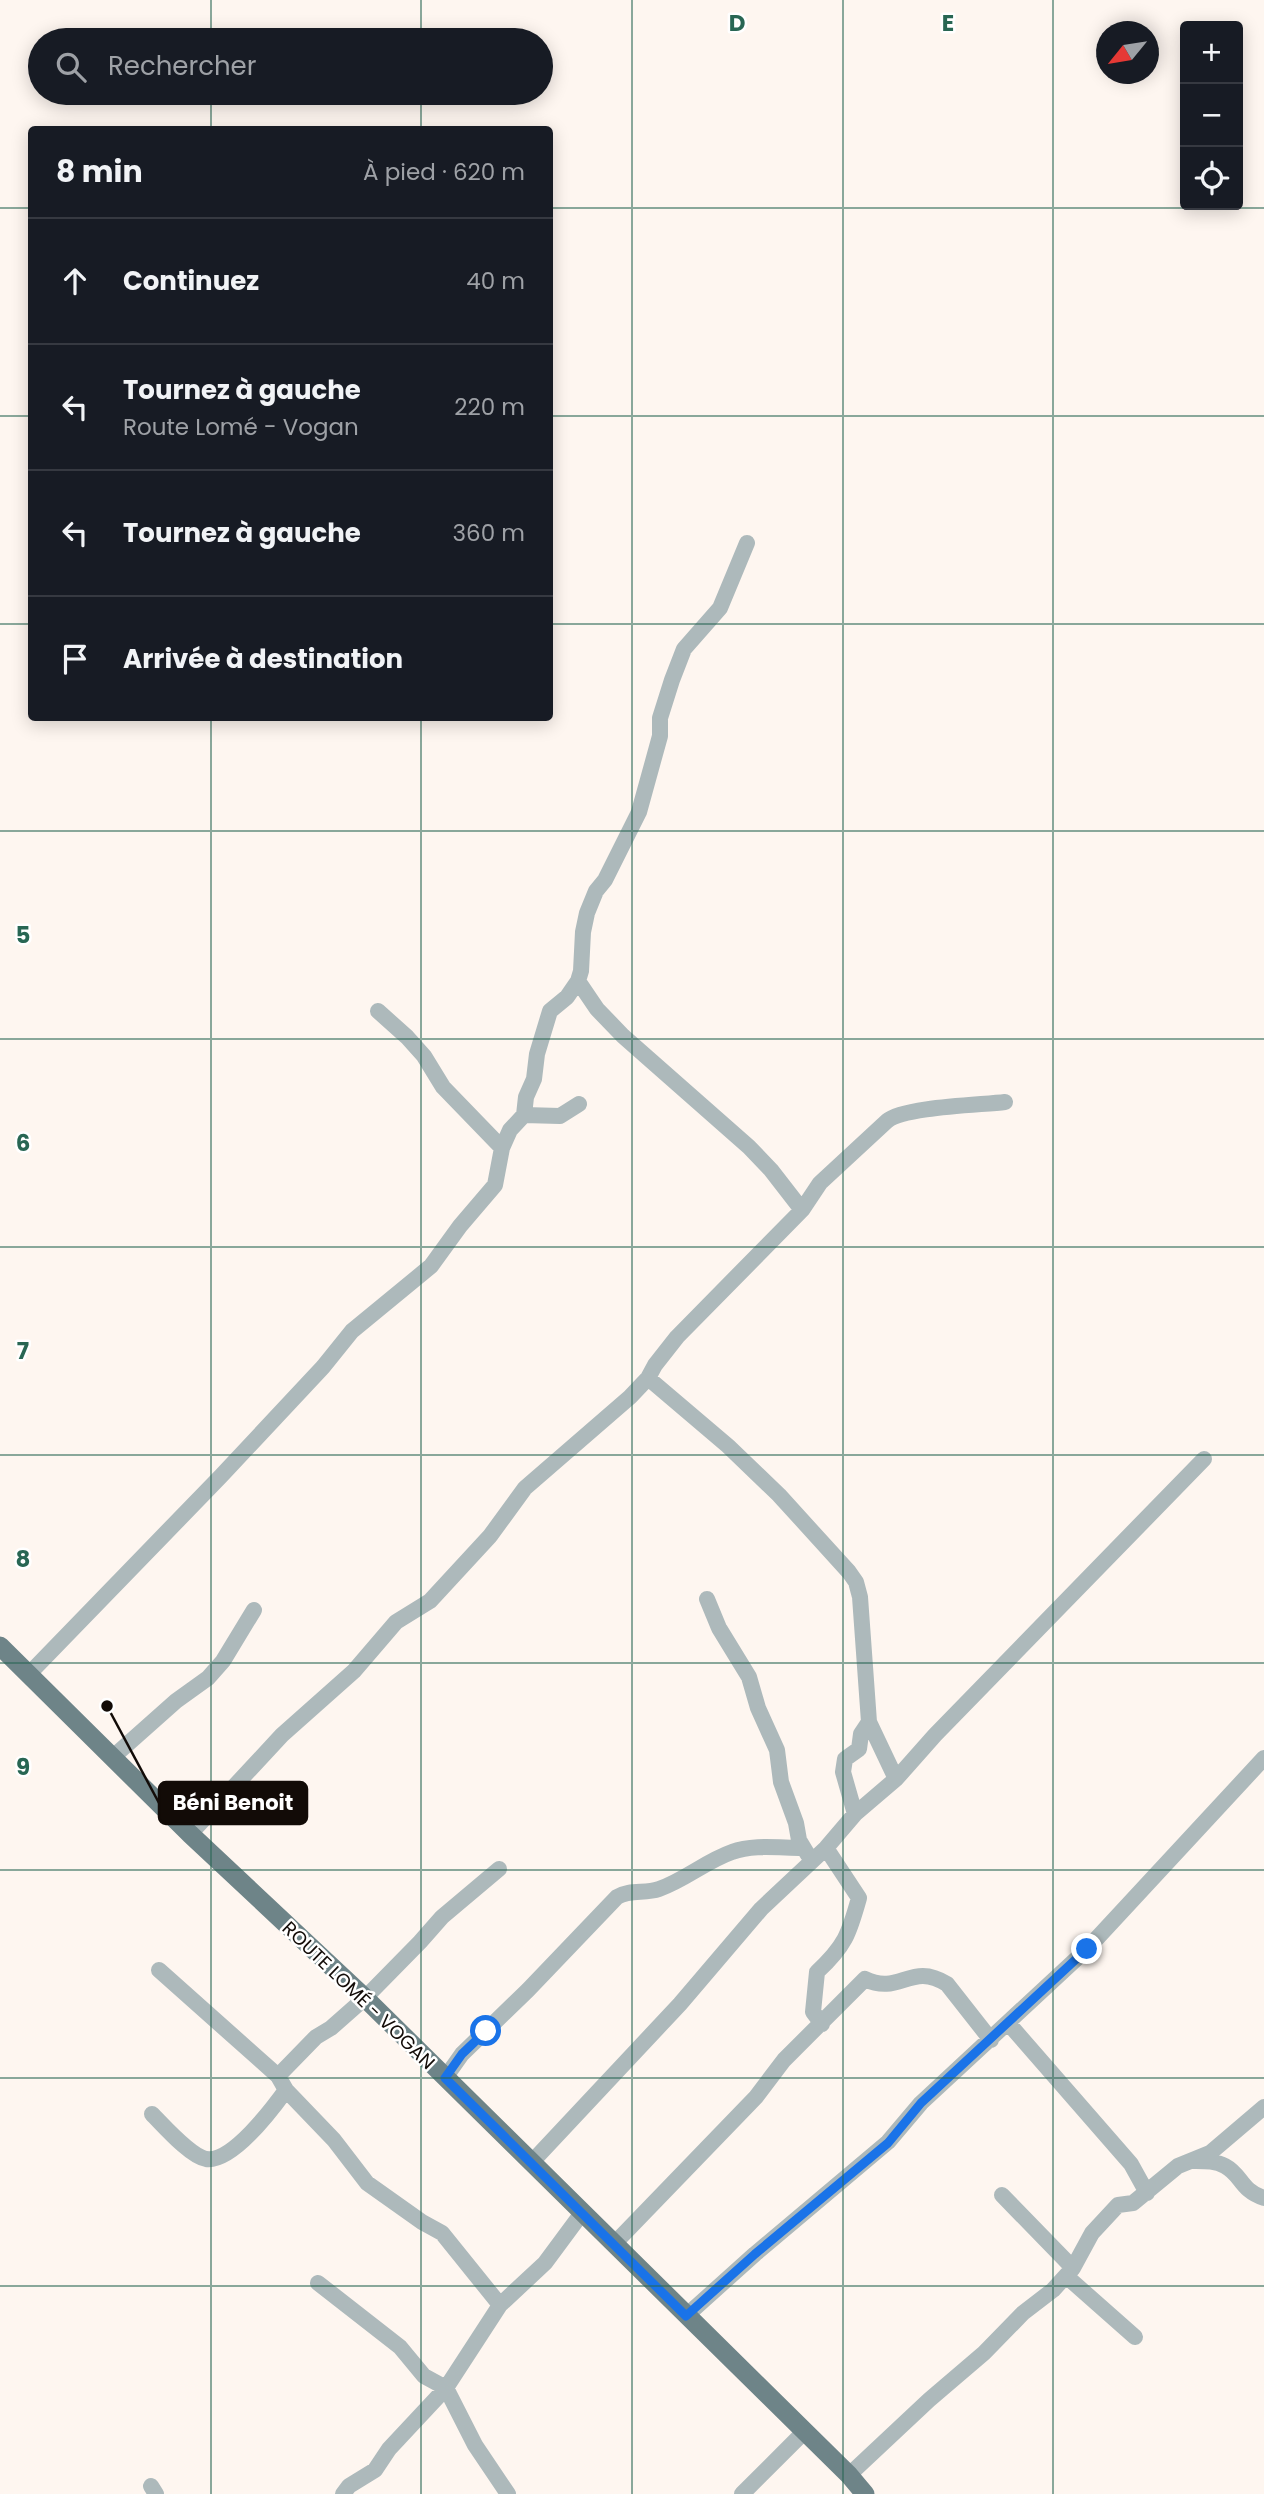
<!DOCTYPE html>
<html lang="fr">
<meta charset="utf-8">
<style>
:root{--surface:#171b24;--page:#20242c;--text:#f1f3f6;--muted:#9ea1a6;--line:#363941}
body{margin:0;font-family:Poppins,sans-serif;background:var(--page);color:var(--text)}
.controls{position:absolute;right:21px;top:21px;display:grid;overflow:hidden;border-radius:7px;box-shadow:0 4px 18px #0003}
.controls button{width:63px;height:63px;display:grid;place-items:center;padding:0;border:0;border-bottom:2px solid var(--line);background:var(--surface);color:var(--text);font:35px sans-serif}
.compass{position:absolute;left:1096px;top:21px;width:63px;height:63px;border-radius:50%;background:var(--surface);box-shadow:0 4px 18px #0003;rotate:240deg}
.stop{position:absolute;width:21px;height:21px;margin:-16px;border:5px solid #1a73e8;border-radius:50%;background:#fff}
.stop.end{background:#1a73e8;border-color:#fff;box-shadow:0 2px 7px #0008}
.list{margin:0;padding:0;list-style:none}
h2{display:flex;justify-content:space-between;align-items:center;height:91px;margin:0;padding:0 28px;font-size:30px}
h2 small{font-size:23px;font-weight:400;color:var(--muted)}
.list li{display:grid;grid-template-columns:46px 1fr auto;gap:21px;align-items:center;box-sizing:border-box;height:126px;padding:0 28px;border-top:2px solid var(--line)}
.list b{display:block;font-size:26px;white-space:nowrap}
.list p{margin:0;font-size:23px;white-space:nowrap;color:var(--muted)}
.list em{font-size:23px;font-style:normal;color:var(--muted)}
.icon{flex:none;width:38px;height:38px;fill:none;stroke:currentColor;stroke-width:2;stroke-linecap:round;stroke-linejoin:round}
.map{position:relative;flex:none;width:1264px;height:2494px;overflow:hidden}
.search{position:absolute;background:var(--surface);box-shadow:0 4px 18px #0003;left:28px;top:28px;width:525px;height:77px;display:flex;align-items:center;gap:18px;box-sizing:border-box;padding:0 24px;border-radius:38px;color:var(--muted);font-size:26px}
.panel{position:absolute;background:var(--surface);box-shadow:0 4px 18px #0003;left:28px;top:126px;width:525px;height:595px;border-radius:7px}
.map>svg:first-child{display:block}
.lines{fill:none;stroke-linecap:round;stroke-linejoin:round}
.minor{stroke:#adb9bb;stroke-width:16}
.major{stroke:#6e8488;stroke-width:19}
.route{stroke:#1a73e8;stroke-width:9}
.grid{fill:none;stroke:#286653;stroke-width:2;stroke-opacity:0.55}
.labels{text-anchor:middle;stroke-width:5;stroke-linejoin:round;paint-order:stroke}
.street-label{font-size:19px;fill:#120b07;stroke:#fff}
.grid-label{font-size:23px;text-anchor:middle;font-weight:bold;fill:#286653;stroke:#fff;stroke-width:5;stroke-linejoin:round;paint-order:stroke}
.leader{fill:none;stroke:#120b07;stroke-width:2.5}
.callout-dot{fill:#120b07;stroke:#fff;stroke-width:2.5}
.callout{fill:#120b07;stroke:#120b07;stroke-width:2.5}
.callout-label{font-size:21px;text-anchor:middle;font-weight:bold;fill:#fff}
</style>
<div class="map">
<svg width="1264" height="2494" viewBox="0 0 1264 2494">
<rect width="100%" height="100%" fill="#fef6f0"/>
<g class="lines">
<!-- minor -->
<path class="minor" d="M578,981l19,28 26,27 126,111 22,23 31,40
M378,1011l29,26 17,19 19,31 59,61
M524,1115l36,1 19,-12
M648,1378l80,68 51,49 70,77 7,10 4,15 9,125 27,57
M707,1599l12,29 30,49 9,31 19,42 4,32 15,41 3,17 9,15
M29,1674l192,-198 102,-109 29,-36 79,-65 29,-40 35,-41 7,-37 8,-18 14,-15 2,-18 8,-18 3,-25 13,-43 17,-14 11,-16 3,-10 2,-39 4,-19 9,-22 9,-11 34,-68 21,-76v-18l12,-38 12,-31 36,-41 27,-65
M113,1757l63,-56 32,-23 15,-17 31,-51
M855,1814l-12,-42 2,-13 14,-10 2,-15 8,-12
M190,1834l92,-99 72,-64 42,-49 34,-21 60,-65 35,-48 105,-91 18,-19 7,-13 22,-28 125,-127 18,-27 67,-62c16,-14 93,-16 118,-19
M159,1970l119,106 8,14 48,50 33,43 55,39 20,11 58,72
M822,2024l-9,-12 4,-40c28,-26 32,-38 42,-74l-33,-50
M1009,2024l122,140 16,29
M278,2076l38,-39 15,-9 34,-30 55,-56 22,-25 57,-48
M445,2078l17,-24 66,-64 89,-93c13,-8 28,-3 42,-8 26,-9 47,-28 73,-37 21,-8 48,-4 70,-4
M152,2114c12,12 38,42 54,45 26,4 67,-51 80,-69
M1196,2161c10,0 20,0 29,5 17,9 15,24 39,32
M531,2163l149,-159 81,-95 65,-61 29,-34 41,-35 39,-44 269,-276
M1002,2195l71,73
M614,2244l142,-147 28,-37 81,-81c35,17 46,-18 82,5l44,56
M1066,2276l69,61
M318,2283l82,64 24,29 22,12 29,57 33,49
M686,2316l69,-62 133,-112 33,-39 166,-154 177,-191
M849,2475l80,-75 55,-47 39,-40 30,-23 20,-22 19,-35 26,-28 15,-2 45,-37 32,-13 54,-46
M151,2486l5,8
M343,2494l6,-8 26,-16 14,-21 57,-61 54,-83 45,-42 37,-50
M742,2494l62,-62"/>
<!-- major -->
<path class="major" d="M0,1646l190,188 175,164 484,477 16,19"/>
</g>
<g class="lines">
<!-- route -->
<path class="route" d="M486,2031l-24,23 -17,24 241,238 69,-62 133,-111 33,-40 166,-154"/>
</g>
<!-- grid -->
<path class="grid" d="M211,0v40M421,0v40M632,0v2494M843,0v2494M1053,0v2494M211,93v37M421,93v37M0,208h32M550,208h714M0,416h32M550,416h714M0,624h32M550,624h714M211,718v1776M421,718v1776M0,831h1264M0,1039h1264M0,1247h1264M0,1455h1264M0,1663h1264M0,1870h1264M0,2078h1264M0,2286h1264"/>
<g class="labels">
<!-- street labels -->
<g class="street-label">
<text transform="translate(359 1995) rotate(44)" y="7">ROUTE LOMÉ - VOGAN</text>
</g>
</g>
<g class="grid-label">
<text x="737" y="31">D</text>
<text x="948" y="31">E</text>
<text x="23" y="943">5</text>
<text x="23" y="1151">6</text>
<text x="23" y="1359">7</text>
<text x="23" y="1567">8</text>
<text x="23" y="1775">9</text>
</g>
<!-- callouts -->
<path class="leader" d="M107 1706L159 1803"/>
<circle class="callout-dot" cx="107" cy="1706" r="7"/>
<rect class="callout" x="159" y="1782" width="148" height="42" rx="7"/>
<g class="callout-label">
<text x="233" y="1810">Béni Benoit</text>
</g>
</svg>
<div class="controls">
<button>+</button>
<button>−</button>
<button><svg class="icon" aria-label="locate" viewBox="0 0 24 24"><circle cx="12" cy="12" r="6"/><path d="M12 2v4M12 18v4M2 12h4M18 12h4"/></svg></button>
</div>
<svg class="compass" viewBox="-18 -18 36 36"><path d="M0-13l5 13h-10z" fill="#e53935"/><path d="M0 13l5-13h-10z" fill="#9ea1a6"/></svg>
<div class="stop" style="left:486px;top:2031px"></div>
<div class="stop end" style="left:1087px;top:1949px"></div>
<div class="search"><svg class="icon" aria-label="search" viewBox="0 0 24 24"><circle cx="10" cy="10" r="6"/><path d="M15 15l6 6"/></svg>Rechercher</div>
<section class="panel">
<h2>8 min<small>À pied · 620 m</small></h2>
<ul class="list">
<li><svg class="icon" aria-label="ahead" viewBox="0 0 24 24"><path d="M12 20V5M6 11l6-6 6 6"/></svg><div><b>Continuez</b></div><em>40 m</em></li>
<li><svg class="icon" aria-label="left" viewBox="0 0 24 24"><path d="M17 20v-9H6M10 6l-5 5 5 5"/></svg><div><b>Tournez à gauche</b><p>Route Lomé - Vogan</p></div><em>220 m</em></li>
<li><svg class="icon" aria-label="left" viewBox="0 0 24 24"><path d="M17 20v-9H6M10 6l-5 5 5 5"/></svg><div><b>Tournez à gauche</b></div><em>360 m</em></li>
<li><svg class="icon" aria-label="arrive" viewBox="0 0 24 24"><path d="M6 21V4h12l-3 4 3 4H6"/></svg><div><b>Arrivée à destination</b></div></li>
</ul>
</section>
</div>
